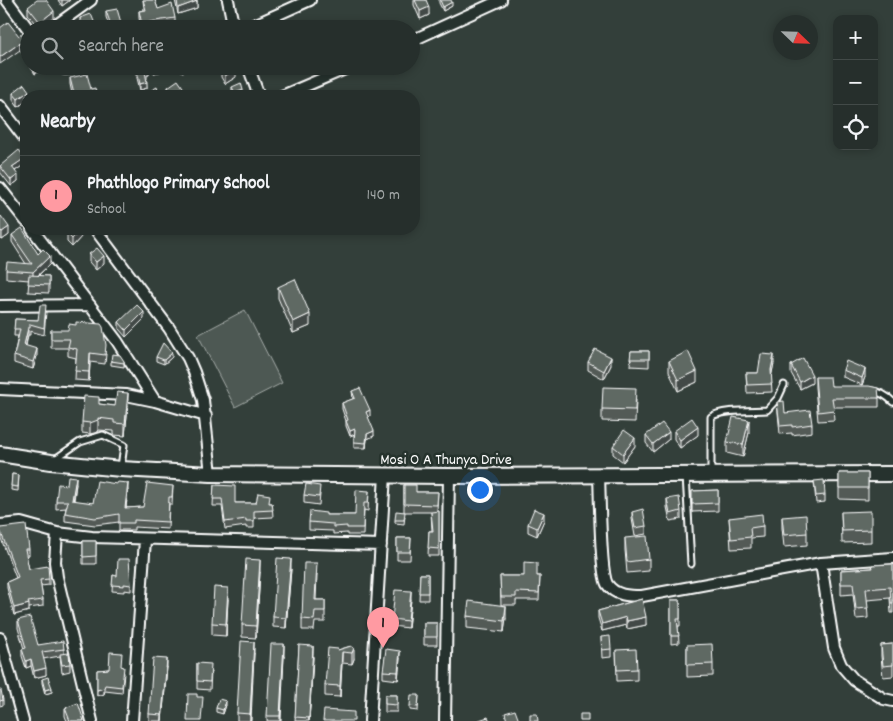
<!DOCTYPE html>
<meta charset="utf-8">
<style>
:root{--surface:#262f2c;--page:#2e3734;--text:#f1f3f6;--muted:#a4a9a9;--line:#424a48;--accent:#ff9aa2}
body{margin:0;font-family:Dekko,sans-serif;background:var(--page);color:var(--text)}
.controls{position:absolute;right:15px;top:15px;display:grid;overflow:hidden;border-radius:10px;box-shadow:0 2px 8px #0003}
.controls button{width:45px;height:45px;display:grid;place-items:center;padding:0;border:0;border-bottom:1px solid var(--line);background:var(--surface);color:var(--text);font:25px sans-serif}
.compass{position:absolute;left:773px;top:15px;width:45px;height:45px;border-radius:50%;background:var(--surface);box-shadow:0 2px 8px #0003;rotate:113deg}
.you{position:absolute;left:479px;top:489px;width:18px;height:18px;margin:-12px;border:4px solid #fff;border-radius:50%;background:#1a73e8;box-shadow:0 0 0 8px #1a73e833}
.badge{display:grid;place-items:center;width:32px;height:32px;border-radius:50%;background:var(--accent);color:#111;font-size:16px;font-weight:700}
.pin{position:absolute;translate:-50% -41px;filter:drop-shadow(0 1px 2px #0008)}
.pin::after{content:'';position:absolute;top:26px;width:18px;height:15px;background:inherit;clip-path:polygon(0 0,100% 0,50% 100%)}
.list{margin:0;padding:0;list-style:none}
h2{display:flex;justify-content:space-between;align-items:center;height:65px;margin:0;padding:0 20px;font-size:21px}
h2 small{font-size:16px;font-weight:400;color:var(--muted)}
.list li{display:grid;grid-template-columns:32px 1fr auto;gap:15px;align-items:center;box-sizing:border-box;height:80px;padding:0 20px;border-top:1px solid var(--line)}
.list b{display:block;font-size:19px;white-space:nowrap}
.list p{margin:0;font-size:16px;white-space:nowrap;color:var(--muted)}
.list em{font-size:16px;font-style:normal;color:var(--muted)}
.icon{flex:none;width:28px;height:28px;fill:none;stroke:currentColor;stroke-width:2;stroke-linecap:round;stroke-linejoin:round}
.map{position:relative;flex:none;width:893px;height:721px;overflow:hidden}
.search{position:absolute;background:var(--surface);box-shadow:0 2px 8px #0003;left:20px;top:20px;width:400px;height:55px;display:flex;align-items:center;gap:12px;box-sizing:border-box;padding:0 18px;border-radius:28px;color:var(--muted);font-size:19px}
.panel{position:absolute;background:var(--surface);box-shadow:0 2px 8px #0003;left:20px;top:90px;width:400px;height:145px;border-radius:20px}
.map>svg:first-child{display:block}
.green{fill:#4d5853;stroke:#a6aca9}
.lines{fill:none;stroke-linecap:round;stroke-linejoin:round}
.lane-casing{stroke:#fff;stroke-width:9}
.street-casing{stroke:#fff;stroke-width:14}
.secondary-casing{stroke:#fff;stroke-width:18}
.lane{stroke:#26332d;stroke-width:5}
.street{stroke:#26332d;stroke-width:10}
.secondary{stroke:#26332d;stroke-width:14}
.wall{fill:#525a56;stroke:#fff}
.shaded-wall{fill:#424a46;stroke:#fff}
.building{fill:#5f6964;stroke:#fff}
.labels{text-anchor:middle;stroke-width:5;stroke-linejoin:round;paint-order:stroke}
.street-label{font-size:16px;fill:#fff;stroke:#26332d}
</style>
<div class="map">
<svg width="893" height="721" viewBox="0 0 893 721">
<rect width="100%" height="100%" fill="#333f3a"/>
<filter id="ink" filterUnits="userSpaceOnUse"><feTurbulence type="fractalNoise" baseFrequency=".02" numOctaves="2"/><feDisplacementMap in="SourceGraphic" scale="10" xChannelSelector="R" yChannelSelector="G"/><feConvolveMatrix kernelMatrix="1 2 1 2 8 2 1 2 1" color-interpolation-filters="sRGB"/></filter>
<g filter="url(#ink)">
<!-- green -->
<path class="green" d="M245,310l37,73 -47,24 -37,-72z"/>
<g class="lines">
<defs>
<path id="lane" d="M872,391c9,1 15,5 21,11
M55,459l25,-17 23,-7 21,10 -3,22
M711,473v-56c10,-8 43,-6 56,-7l11,-12 6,-13
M686,475l5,89"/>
<path id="street" d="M7,0l22,30
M228,0l6,29
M51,29l40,-29
M245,29l65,-29
M411,41l90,-41
M57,66l8,3 19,-3
M248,66l11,30
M282,96l70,-30
M0,106l26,34
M0,188l26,33
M32,229l85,112 38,60
M95,229l74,99 19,30 6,14 9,28 8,74
M0,306l90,-1
M0,389l126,6 29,6 51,15
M599,475c1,20 1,96 8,109 8,12 22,12 35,12l179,-33 72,-5
M0,525l21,-2 36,10 35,4 289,8
M57,533l-2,29 2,15 35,144
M821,563l13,85 7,17 13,15 30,19 9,2
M0,638l23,83
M132,721l13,-181
M370,721l15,-246
M445,721l4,-245"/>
<path id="secondary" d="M0,454l51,8 70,7 90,5 238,2 444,-2"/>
</defs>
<!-- lane casing -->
<use href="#lane" class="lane-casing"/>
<!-- street casing -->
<use href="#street" class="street-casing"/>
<!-- secondary casing -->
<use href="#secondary" class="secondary-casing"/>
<!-- lane -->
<use href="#lane" class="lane"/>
<!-- street -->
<use href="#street" class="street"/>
<!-- secondary -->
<use href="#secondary" class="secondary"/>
</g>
<!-- wall -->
<path class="wall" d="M58,0h12l-8,6z
M143,0h12l3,9 17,9v6l-24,4v1h-10l-2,-11v-7l5,-1z
M175,0h22v8l-19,6z
M414,0h12l3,15 -9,4 -6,-14z
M439,0l13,6 -9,5 -4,-8z
M28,7l26,11 -13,11h-2l-11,-15z
M106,11l16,18 -13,-3 -3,-9z
M80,18l17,11h-15l-2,-5z
M19,36l10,3v26l-9,-15z
M30,66h15v1l-10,7z
M134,66h14l1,9h-2l-1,4 1,9 -7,2z
M150,66h49v3l-17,3 -1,-5 -27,6z
M221,69l15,8 -11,7 -4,-7z
M70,78l21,11 -19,5 -2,-10z
M168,87l19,9h-18l-1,-2z
M232,87l11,9h-11z
M13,93l16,3h-3v5l-8,6 -5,-7z
M25,164l-10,7 3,10 -7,5 -11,-14v-6z
M0,217l9,18 -7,5 -2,-2z
M67,234l14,3 -9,10 -5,-5z
M12,235l26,19 12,10 -12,12h11v17l-21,-1 1,-12 -23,-2v-8l20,-6 -14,-22z
M89,254l15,9 -8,7 -7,-8z
M278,287l32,39 -17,7 -15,-35z
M46,312l-2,23 -14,-4v4h-2l-2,11 11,10 -4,13 -19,-6v-7l4,-20h-4l1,-17 23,1z
M144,319l-18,18 -7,-8v-7z
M51,330l55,24 -1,10 -15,-2 -1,19 -14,-1 1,-22 -8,-2v-8h-17z
M631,351h18v16l-19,-1z
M156,357h16l-8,7 -8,-3z
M111,361h13v6l-13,-2z
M669,361l28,21 -19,9 -9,-19z
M588,362l23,3 -7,14 -16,-9z
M774,363l-3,14 1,15 -25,1 -1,-20h12z
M791,365l21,18 -12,6 -9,-16z
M843,370l22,7 -3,8 -19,-8z
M815,377l16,9 48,12v9h-46l1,13 -16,1 -3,-34z
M352,391l18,25 -2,1 6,19 -7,3 -1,9h-12v-14l-4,2 -4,-10v-5l-4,-12v-6l11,-4z
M636,400l-1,22 -33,-1v-12z
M777,402l8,11 27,11v8l-20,3v-2l-12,1z
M99,404l16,2 13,-1 -3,31 -11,-1v-4l-16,-1v2l-8,2 -8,-1v-11z
M674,431l24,4 -18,13 -6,-9z
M749,432l-6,25 -16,-4v-11z
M646,435l23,4 -16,13 -7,-9z
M613,446h22l-12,16 -10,-8z
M839,473h29v27l-29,-1z
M12,474l7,1 -1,16 -7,-1z
M814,481l11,14v7l-9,1z
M76,484l-2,17 19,2 35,-13 -2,18 17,-1 30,-21 -1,18h-3l-1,25 -34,-2v3h-15v-8l-24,3 -30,-4v-8l1,-5 -10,1v-8z
M214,485l21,18h37l1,14 -19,1v10h-8v-2l-21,3 -3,-23h-9z
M404,485l12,7h22l-1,19h2v45h-11l1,-25h3l-1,-19h-27z
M718,490v21l-26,1v-21z
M369,491l-1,20 -4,-1 -1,25h-16v-2l-14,1v-3l-24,-1v-8l17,-7h29z
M320,494l-1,11 -15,-2v-8z
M667,499l14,12v8l-11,2 -3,-14z
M632,512l14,14v8l-11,2 -3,-17z
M841,512l30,18v12l-29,1z
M405,516l-1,8 -9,-1v-3z
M782,517l25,16v12l-23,2 -2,-19z
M729,518l34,8v11l-12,1v10l-20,1z
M544,520l-7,16 -9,-4v-8z
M0,528l29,21v6l-3,1 3,13 20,10v6l-8,1 2,14v6l-14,2v3l-15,4 -7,-27v-6l9,-4 -16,-42z
M397,538h14l-1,22h-13z
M625,538l24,21v12l-22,2 -2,-23z
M83,541h13v23h-13z
M893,564v49h-2l-1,-15 -23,2 1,18 -12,1 -3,-25 -12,1v-25l31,-2z
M291,569l-5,59 -13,-1v-10z
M260,572l-4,66 -14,-1v-12z
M317,574l-1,26h9v22h-10l-1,8h-12v-11z
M420,574h8v26h-9z
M113,575l18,10v6l-7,-1v2l-12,-1z
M500,576h40l-1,24h-23v5h-15z
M228,599l-2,37 -14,-1v-12z
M411,599l-3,29 -16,-2v-7z
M642,599l4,26 -19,4 -1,-4 -24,6 -4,-13v-7z
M671,600h9v26h-2l1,17 -8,1z
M467,616l39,2 -2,14 -37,-4z
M18,620l20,25 26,4v5l6,10v7l-8,2 -2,-17 -17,3 3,16 -12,3 -3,-12 -5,2 -4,-12v-7h2l-6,-21z
M424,623h13v22h-13z
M601,637l10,12v8l-9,1z
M893,644v32l-10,1 -2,-21v-11z
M299,645l14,12 -4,64h-14z
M687,645l26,19v12l-26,1z
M351,646l3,13 -2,5 -10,-1 -2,34 -15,-1v-11l13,-35z
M616,650l21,19v11l-20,1z
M254,653l-3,68h-14v-8z
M284,656l-3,65h-14v-5z
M400,658l-2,22 -15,-2v-7z
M197,663l14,9 -1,18 -13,-1z
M121,666l3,7 -2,20 -17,-2 -1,3 -7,2v-26l12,-1z
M167,667l-5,54h-13v-7z
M42,679l10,13 -7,2 -3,-11z
M385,695h12v17h-12z
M419,695l-1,16 -8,-1v-4z
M226,705l-3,9 -7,-2v-4z
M65,708l19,13h-17l-2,-5z"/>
<!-- shaded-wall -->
<path class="shaded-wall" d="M62,0h8l-8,6z
M197,1v7l-19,6v-6z
M452,2v4l-9,5v-4z
M429,7v8l-9,4v-8z
M54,11v7l-13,11h-1v-7z
M20,43v7l-20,14v-7z
M45,66v1l-10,7v-7z
M154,66h27v1l-27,6z
M149,68v7h-2v4h-2v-7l1,-3z
M236,69v8l-11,7v-8z
M147,82v6l-7,2v-6z
M243,90v6h-8v-3z
M29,91v5h-3v5l-8,6v-8z
M25,158v6l-13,9v-6z
M18,175v6l-7,5v-6z
M9,227v8l-7,5v-8z
M81,230v7l-9,10v-8z
M50,256v8l-17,16v-8z
M104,256v7l-8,7v-8z
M144,312v7l-18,18v-7z
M310,314v12l-17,7v-11z
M28,328v7l-4,17v-7z
M37,349v7l-4,13v-7z
M90,353v9l-1,19v-9z
M172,353v4l-8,7v-4z
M774,355v8l-3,15v-8z
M611,357v8l-7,14v-8z
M865,369v8l-3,8v-7z
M697,371v11l-19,9v-11z
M812,375v8l-12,6v-7z
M128,393v12l-3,31v-12z
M370,410v6l-4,2v-6z
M98,418v14l-8,2v-11z
M749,420v12l-6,25v-12z
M698,427v8l-18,13v-8z
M355,429v5l-5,2v-5z
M374,431v5l-7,3 -1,9 1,-14z
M669,432v7l-16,13v-8z
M635,438v8l-12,16v-8z
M76,477v7l-4,24v-8z
M128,483v7l-3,25v-7z
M544,513v7l-7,16v-8z
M291,559v10l-5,59v-10z
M260,560v12l-4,66v-12z
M228,588v11l-2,37v-12z
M411,591v8l-3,29v-7z
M29,604v7l-15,4v-7z
M506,606v12l-2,14v-11z
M626,617v8l-24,6v-7z
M646,617v8l-19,4v-8z
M254,642v11l-4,68v-7z
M284,644v12l-4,65z
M313,646v11l-4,64z
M354,648v11l-2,5v-11z
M400,651v7l-2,22v-8z
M342,652v11l-2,34v-11z
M31,659v7l-5,2v-7z
M167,659v8l-5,54v-6z
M46,668v7l-12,3v-7z
M52,688v4l-7,2v-4z
M104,688v6l-7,2v-6z
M3,700v5l-3,1v-5z
M226,701v4l-3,9v-4z"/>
<!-- building -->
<path class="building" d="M37,0h9l8,11 -14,11 -12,-15z
M143,0h12l3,9 14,-5 3,14 -26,4 2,7h-8l-4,-18 7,-1z
M177,0h20v1l-19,7z
M415,0h11l3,7 -9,4z
M440,0h11l1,2 -9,5z
M117,9l5,17 -4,1 1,2h-16l8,-4 -5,-14z
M91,14l6,15h-14l-3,-11z
M8,22l11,14 4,-3 6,6v18l-9,-14 -20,14v-29z
M136,66h12l1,2 -3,1 1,3h-2l2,10 -7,2z
M225,66h9l2,3 -11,7 -4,-7z
M87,74l4,15 4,-1 2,8h-33l10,-2 -4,-16z
M178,80l9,13 -5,3h-8l-6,-9z
M241,83l2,7 -8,3 -3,-6z
M24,84l5,7 -11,8 -5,-6z
M157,87l3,9h-19z
M19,150l6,8 -13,9 6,8 -7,5 -11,-14z
M1,216l8,11 -7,5 -2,-2v-13z
M22,228l16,26 5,-5 7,7 -17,16 -27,-2 1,-8 25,2 -20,-29z
M72,229h8l1,1 -9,9 -5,-5z
M97,248l7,8 -8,6 -7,-8z
M29,275l20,1v9l-21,-1z
M295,279l15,35 -17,8 -15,-35z
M40,305h6l-2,23 -14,-4v4h-2l-4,17 13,4 -4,13 -19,-6 6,-27h-6l1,-10 23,1z
M137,305l7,7 -18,18 -7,-8z
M76,322l25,2 2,3 3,18 -1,10 -15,-2 -1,19 -14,-1 2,-22 -9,-2 2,-8h-19v-9h17l1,-6 7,1z
M163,343l9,10 -8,7 -8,-3z
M595,349l16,8 -7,14 -16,-9z
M631,351h18v8h-19z
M688,351l9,20 -19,9 -9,-19z
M112,354l8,1 4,6v2l-13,-2z
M761,354l13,1 -3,15 1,14 -25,1 -1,-12h12z
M803,358l9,17 -12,7 -9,-17z
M846,361l19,8 -3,9 -19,-8z
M815,377h15l1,9h38l9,2 1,10h-47l2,12 -16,2z
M603,387l33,1 -1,22 -33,-1z
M360,388l10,22 -4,2 8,19 -7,3 -1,9 -12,-1 1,-13 -5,2 -4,-10 2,-1 -6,-17 13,-5 -3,-7z
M117,392l11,1 -3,31 -11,-1v-3l-16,-2v2l-8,3 -8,-1 2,-26 15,1v7l16,2z
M784,401l1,12 25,-3 2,14 -20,3v-2l-12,1 -3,-24z
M733,417l16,3 -6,25 -16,-3z
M692,418l6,9 -18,13 -6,-9z
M662,423l7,9 -16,12 -7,-9z
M624,430l11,8 -12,16 -10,-8z
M839,473h29v15h-29z
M12,474l7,1 -1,12 -7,-1z
M68,476l8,1 -4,23 21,3 4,-22 20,3v-2l11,1 -3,25 18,-1 4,-24 26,3 -1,11h-3l-1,25 -34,-2v3h-15v-9l-24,4 -30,-5 3,-12h-12l2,-17 9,1z
M824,480l1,15 -9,1 -2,-15z
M306,484l14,2 -1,11 -15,-2z
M214,485l21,1v17h21l2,-10 12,2 -1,8h3l1,7 -19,1v10h-8v-2l-21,3 -3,-23h-9z
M404,485h12v7h22l-1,13 -33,-1z
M356,490l13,1 -1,12h-4l-1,25h-16v-2l-14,1v-3l-24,-2 1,-11 16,2v2h29z
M718,490v13l-26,1v-13z
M679,497l2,14 -11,3 -3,-15z
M534,509l10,4 -7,15 -9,-4z
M643,509l3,17 -11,2 -3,-16z
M396,511l9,1 -1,8h-9z
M439,511v38l-11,-1 1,-17h4l-2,-19z
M871,511v19l-29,1 -1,-19z
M762,514l1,12 -13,2 1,9 -20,2 -2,-21z
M806,515l1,18 -23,2 -2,-18z
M26,525l3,24h-4l4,20 19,-3 1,13 -9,1 3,20 -15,2 1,2 -15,4 -7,-26 11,-5 -18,-47v-2z
M647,536l2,23 -22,3 -2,-24z
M397,538h14l-1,14h-13z
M83,541h13v15l-13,1z
M277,558l14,1 -5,59 -13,-1z
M118,559h11l2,26 -7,-1v2l-12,-1 1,-10 4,1z
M246,559l14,1 -4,66 -14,-1z
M524,562l13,1v13h3l-1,17 -23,-1v5h-15l-1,-21h24z
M304,563h13l-2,37h10v11h-10l-1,9 -12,-1z
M893,564v39h-2l-1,-16 -24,2 2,19 -12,1 -3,-25h-12v-14l32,-2 -1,-3z
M420,574h8v19h-9z
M214,587l14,1 -2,36 -14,-1z
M395,590l16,1 -3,30 -16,-2z
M642,599l4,18 -19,4 -1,-4 -24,7 -4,-13z
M671,600h9v19h-3l2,17h-8z
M469,601l37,5 -2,15 -37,-5z
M30,617l8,28 25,-4 1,8 -22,3 4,16 -12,3 -3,-12 -5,2 -4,-12 4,-1 -8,-28z
M424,623h13v14h-13z
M610,636l1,13 -9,1 -1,-13z
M241,641l13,1 -4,72 -13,-1z
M271,644h13l-4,72h-13z
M712,644l1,20 -26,1v-20z
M893,644v21l-10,1 -2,-21z
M299,645l14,1 -4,72 -14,-1z
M351,646l3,2 -2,5 -10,-1 -2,34 -15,-1 3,-37 10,1v1z
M386,649l14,2 -2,21 -15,-1z
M636,649l1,20 -20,1 -1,-20z
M110,652l12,1 -1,13 3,1 -2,20 -17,-2 -1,3 -7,2v-20l12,-1z
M69,653l1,11 -8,1 -2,-11z
M153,658l14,1 -5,56 -13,-1z
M197,663l14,1 -1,18 -13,-1z
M48,677l4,11 -7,2 -3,-11z
M0,690h1l2,10 -3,1z
M188,694h9v3h6l-2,24h-14z
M385,695h12v10l-12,-1z
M411,695h8l-1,12 -8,-1z
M219,699l7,2 -3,9 -7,-2z
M78,703l6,18h-14l-5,-13z
M324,710l30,2v9h-31z
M515,710l4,11h-12l-2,-8z
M530,714h7l1,7h-8z
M580,714h8v7h-8z
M488,717l2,4h-14z"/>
</g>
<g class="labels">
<!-- street labels -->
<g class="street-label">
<text x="446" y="464">Mosi O A Thunya Drive</text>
</g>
</g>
</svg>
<div class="controls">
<button>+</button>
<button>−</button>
<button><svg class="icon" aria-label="locate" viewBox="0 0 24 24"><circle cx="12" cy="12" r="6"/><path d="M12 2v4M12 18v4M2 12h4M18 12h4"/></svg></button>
</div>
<svg class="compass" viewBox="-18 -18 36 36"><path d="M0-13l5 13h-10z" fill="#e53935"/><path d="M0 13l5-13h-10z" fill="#a4a9a9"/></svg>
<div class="you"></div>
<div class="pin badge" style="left:383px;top:648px">1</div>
<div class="search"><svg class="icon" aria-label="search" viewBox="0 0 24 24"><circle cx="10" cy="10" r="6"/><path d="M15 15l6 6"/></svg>Search here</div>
<section class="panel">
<h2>Nearby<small></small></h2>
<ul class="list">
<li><span class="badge">1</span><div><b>Phathlogo Primary School</b><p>School</p></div><em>140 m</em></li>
</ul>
</section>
</div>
